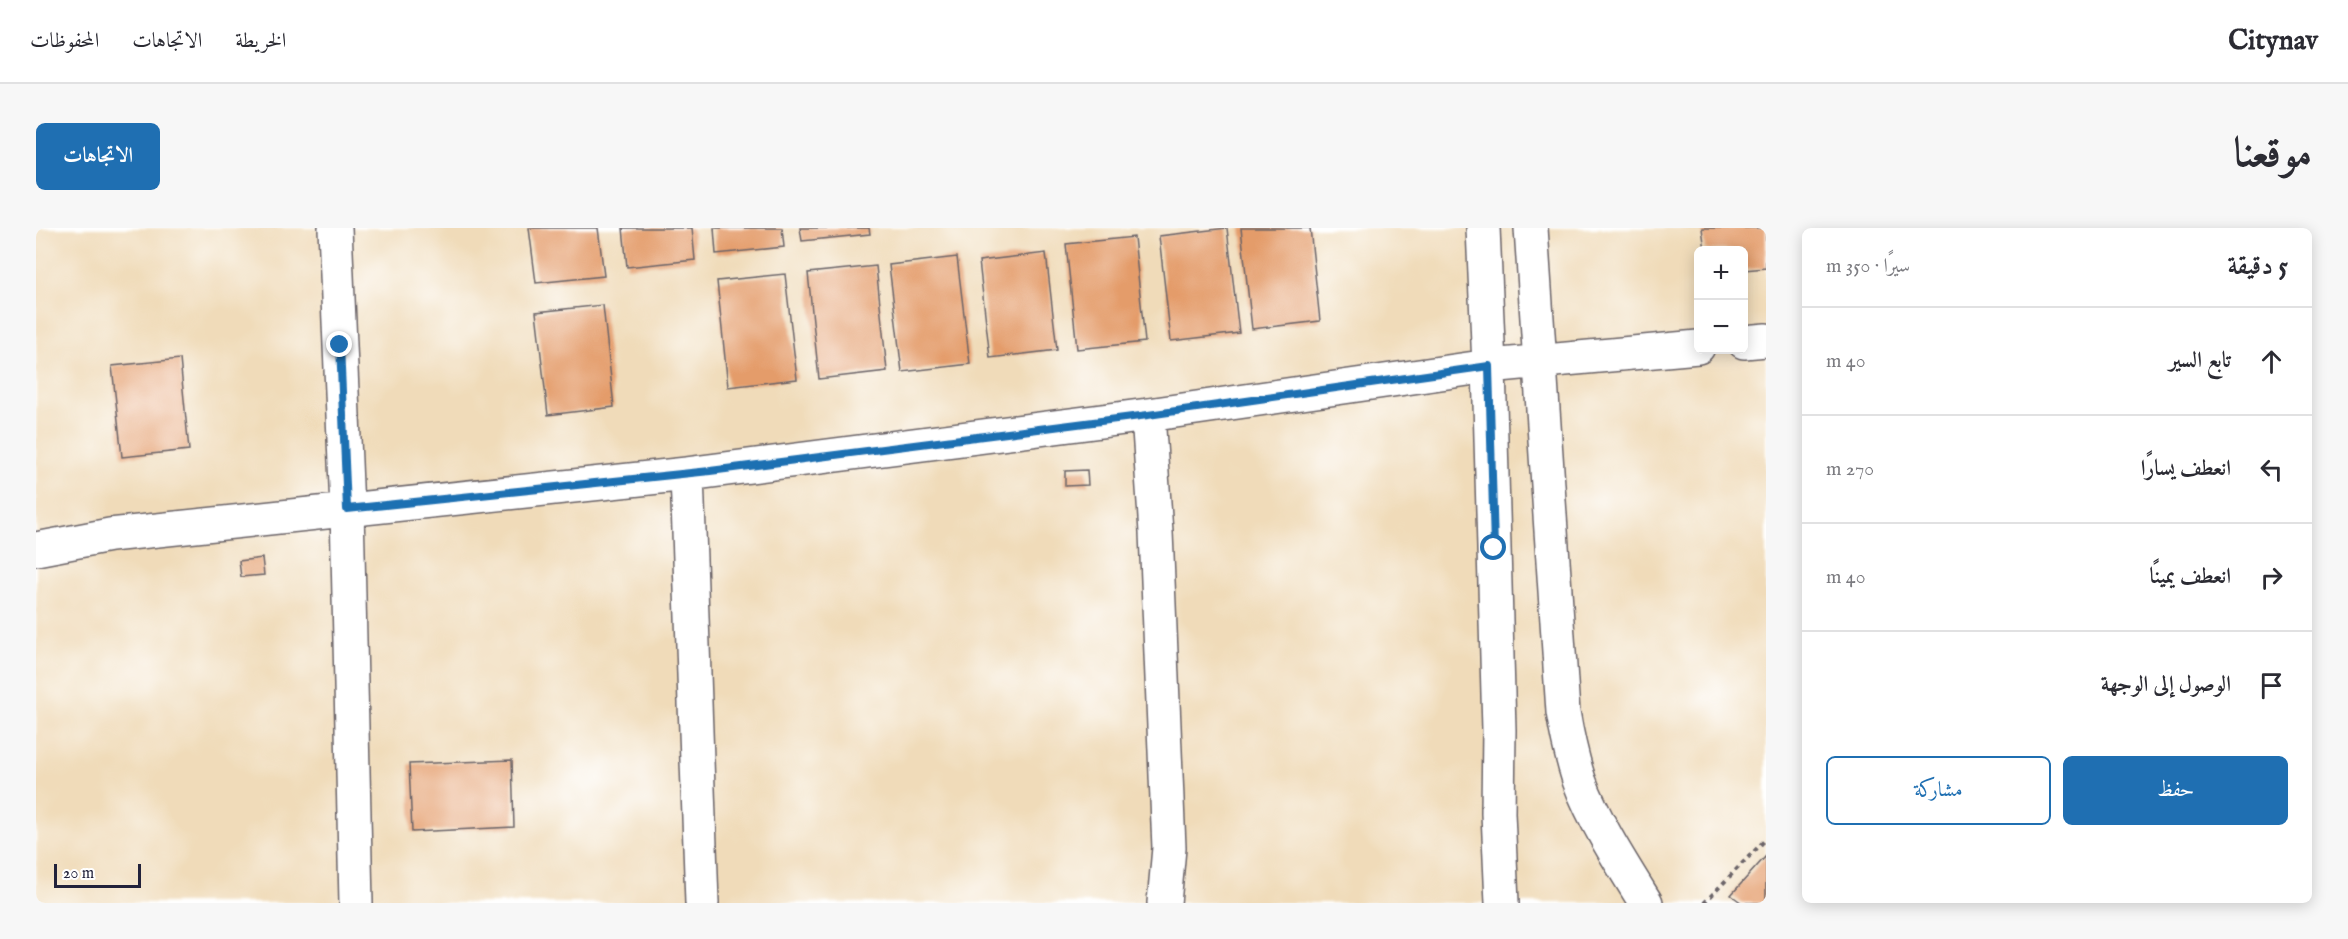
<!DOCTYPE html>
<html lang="ar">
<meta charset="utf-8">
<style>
:root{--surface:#fff;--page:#f7f7f7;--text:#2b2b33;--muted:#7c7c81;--line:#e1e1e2;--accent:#1f6fb2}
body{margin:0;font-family:"IM FELL English",Amiri,serif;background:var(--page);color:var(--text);direction:rtl}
.controls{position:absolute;right:18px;top:18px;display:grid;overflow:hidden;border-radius:9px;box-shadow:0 3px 15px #0003}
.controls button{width:54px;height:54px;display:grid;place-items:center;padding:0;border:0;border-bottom:2px solid var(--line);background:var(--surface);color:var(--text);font:30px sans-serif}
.scale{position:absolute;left:18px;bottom:15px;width:87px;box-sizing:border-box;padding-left:6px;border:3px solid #22223b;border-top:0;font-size:16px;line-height:21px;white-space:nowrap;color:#22223b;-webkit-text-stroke:4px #fff;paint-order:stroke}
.stop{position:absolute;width:18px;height:18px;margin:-14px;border:4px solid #1f6fb2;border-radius:50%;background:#fff}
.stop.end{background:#1f6fb2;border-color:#fff;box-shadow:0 2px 6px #0008}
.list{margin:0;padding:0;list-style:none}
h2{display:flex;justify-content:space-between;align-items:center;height:78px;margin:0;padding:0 24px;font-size:26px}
h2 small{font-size:20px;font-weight:400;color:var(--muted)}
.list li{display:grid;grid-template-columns:39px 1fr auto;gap:18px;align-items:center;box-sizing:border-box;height:108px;padding:0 24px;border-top:2px solid var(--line)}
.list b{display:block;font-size:22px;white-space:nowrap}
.list em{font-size:20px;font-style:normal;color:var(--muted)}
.actions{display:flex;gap:12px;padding:18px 24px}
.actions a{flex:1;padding:14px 0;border:2px solid var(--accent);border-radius:9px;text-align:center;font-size:21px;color:var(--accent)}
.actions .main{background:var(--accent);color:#fff}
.icon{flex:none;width:33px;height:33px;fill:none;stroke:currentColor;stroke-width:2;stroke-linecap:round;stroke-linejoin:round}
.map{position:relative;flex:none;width:1730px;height:675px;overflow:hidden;direction:ltr;border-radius:9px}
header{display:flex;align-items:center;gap:36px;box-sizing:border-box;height:84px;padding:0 30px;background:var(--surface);border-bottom:2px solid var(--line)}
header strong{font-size:28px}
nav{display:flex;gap:33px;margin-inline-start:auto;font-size:21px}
.intro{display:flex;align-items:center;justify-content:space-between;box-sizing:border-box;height:144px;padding:0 36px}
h1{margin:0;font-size:42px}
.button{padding:15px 27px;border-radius:9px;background:var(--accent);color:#fff;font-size:21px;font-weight:700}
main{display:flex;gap:36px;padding:0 36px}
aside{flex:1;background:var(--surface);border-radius:9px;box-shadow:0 3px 15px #0003}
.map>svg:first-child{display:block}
.building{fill:#e49c6a}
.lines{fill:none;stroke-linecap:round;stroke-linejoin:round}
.minor-casing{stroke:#6a6367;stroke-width:36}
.path{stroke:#6a6367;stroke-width:4;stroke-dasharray:4.5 4.5;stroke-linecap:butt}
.minor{stroke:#fff;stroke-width:33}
.route{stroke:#1f6fb2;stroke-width:8}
</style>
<header>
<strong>Citynav</strong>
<nav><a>الخريطة</a><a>الاتجاهات</a><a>المحفوظات</a></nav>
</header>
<div class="intro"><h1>موقعنا</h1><a class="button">الاتجاهات</a></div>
<main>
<aside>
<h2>5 دقيقة<small>سيرًا · 350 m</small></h2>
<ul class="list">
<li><svg class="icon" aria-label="ahead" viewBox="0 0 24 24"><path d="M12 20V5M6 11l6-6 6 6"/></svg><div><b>تابع السير</b></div><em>40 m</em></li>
<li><svg class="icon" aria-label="left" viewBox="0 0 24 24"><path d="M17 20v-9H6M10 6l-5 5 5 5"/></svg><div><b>انعطف يسارًا</b></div><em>270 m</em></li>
<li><svg class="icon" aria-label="right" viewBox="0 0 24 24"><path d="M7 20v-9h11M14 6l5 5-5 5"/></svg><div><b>انعطف يمينًا</b></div><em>40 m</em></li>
<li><svg class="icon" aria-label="arrive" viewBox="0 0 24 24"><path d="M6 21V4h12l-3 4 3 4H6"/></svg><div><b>الوصول إلى الوجهة</b></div></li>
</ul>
<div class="actions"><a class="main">حفظ</a><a>مشاركة</a></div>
</aside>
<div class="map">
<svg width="1730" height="675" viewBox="0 0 1730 675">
<rect width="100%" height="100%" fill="#fff"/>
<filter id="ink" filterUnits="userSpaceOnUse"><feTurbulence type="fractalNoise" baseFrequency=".0167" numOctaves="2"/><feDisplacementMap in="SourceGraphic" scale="12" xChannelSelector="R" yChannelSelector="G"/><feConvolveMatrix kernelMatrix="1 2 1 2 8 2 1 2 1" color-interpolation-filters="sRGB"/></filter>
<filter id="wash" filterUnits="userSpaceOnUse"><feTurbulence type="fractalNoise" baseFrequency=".008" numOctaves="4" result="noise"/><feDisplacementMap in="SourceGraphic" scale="24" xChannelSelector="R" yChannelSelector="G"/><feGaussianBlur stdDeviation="1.35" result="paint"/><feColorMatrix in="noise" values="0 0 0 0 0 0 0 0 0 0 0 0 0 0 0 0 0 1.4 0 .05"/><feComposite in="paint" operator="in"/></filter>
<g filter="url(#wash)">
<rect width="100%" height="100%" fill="#f0dbb9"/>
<g id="blocks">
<!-- building -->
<path class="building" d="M493,0h69l6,48 -68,7z
M587,0h69l3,32 -68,7z
M678,0h68l2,19 -68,7z
M764,0h69l1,6 -68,7z
M1191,0l12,105 -68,8 -12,-105z
M1205,0h69l10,93 -68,8z
M1666,0h64v40l-22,2v-20h-39z
M1098,9l11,105 -68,7 -11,-105z
M1010,25l11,97 -67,8 -11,-97z
M921,29l13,107 -68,8 -13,-107z
M840,38l11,105 -68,8 -11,-106z
M749,46l12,105 -69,8 -11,-106z
M567,77l11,102 -66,8 -12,-103z
M144,131l9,91 -67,7 -10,-91z
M1051,242l1,15 -23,1v-15z
M226,330l2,17 -23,2 -2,-16z
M476,532l2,67 -102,5 -3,-68z
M1730,628v47h-24l-11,-8z"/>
</g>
</g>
<g filter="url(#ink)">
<use href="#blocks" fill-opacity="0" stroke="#6a6367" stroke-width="1.5"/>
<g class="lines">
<defs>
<path id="minor" d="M299,0l12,281 9,394
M1447,0l6,138 10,364 -1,83 4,90
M1495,0l32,484c4,24 9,46 16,68 15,41 44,86 67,123
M1708,114l22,-2
M1112,187l8,117 13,316 -5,55
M651,246l15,429
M0,321l74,-14 577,-61 461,-59 341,-49 209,-19"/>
</defs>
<!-- minor casing -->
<use href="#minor" class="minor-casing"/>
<!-- path -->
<path class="path" d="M1668,675l62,-64"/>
<!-- minor -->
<use href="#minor" class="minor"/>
</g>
</g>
<g class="lines" filter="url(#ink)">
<!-- route -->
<path class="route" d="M304,117l7,164 363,-38 438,-56 341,-49 5,182"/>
</g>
</svg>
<div class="controls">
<button>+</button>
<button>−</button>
</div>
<div class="scale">20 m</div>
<div class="stop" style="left:1458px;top:320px"></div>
<div class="stop end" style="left:304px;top:117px"></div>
</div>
</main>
